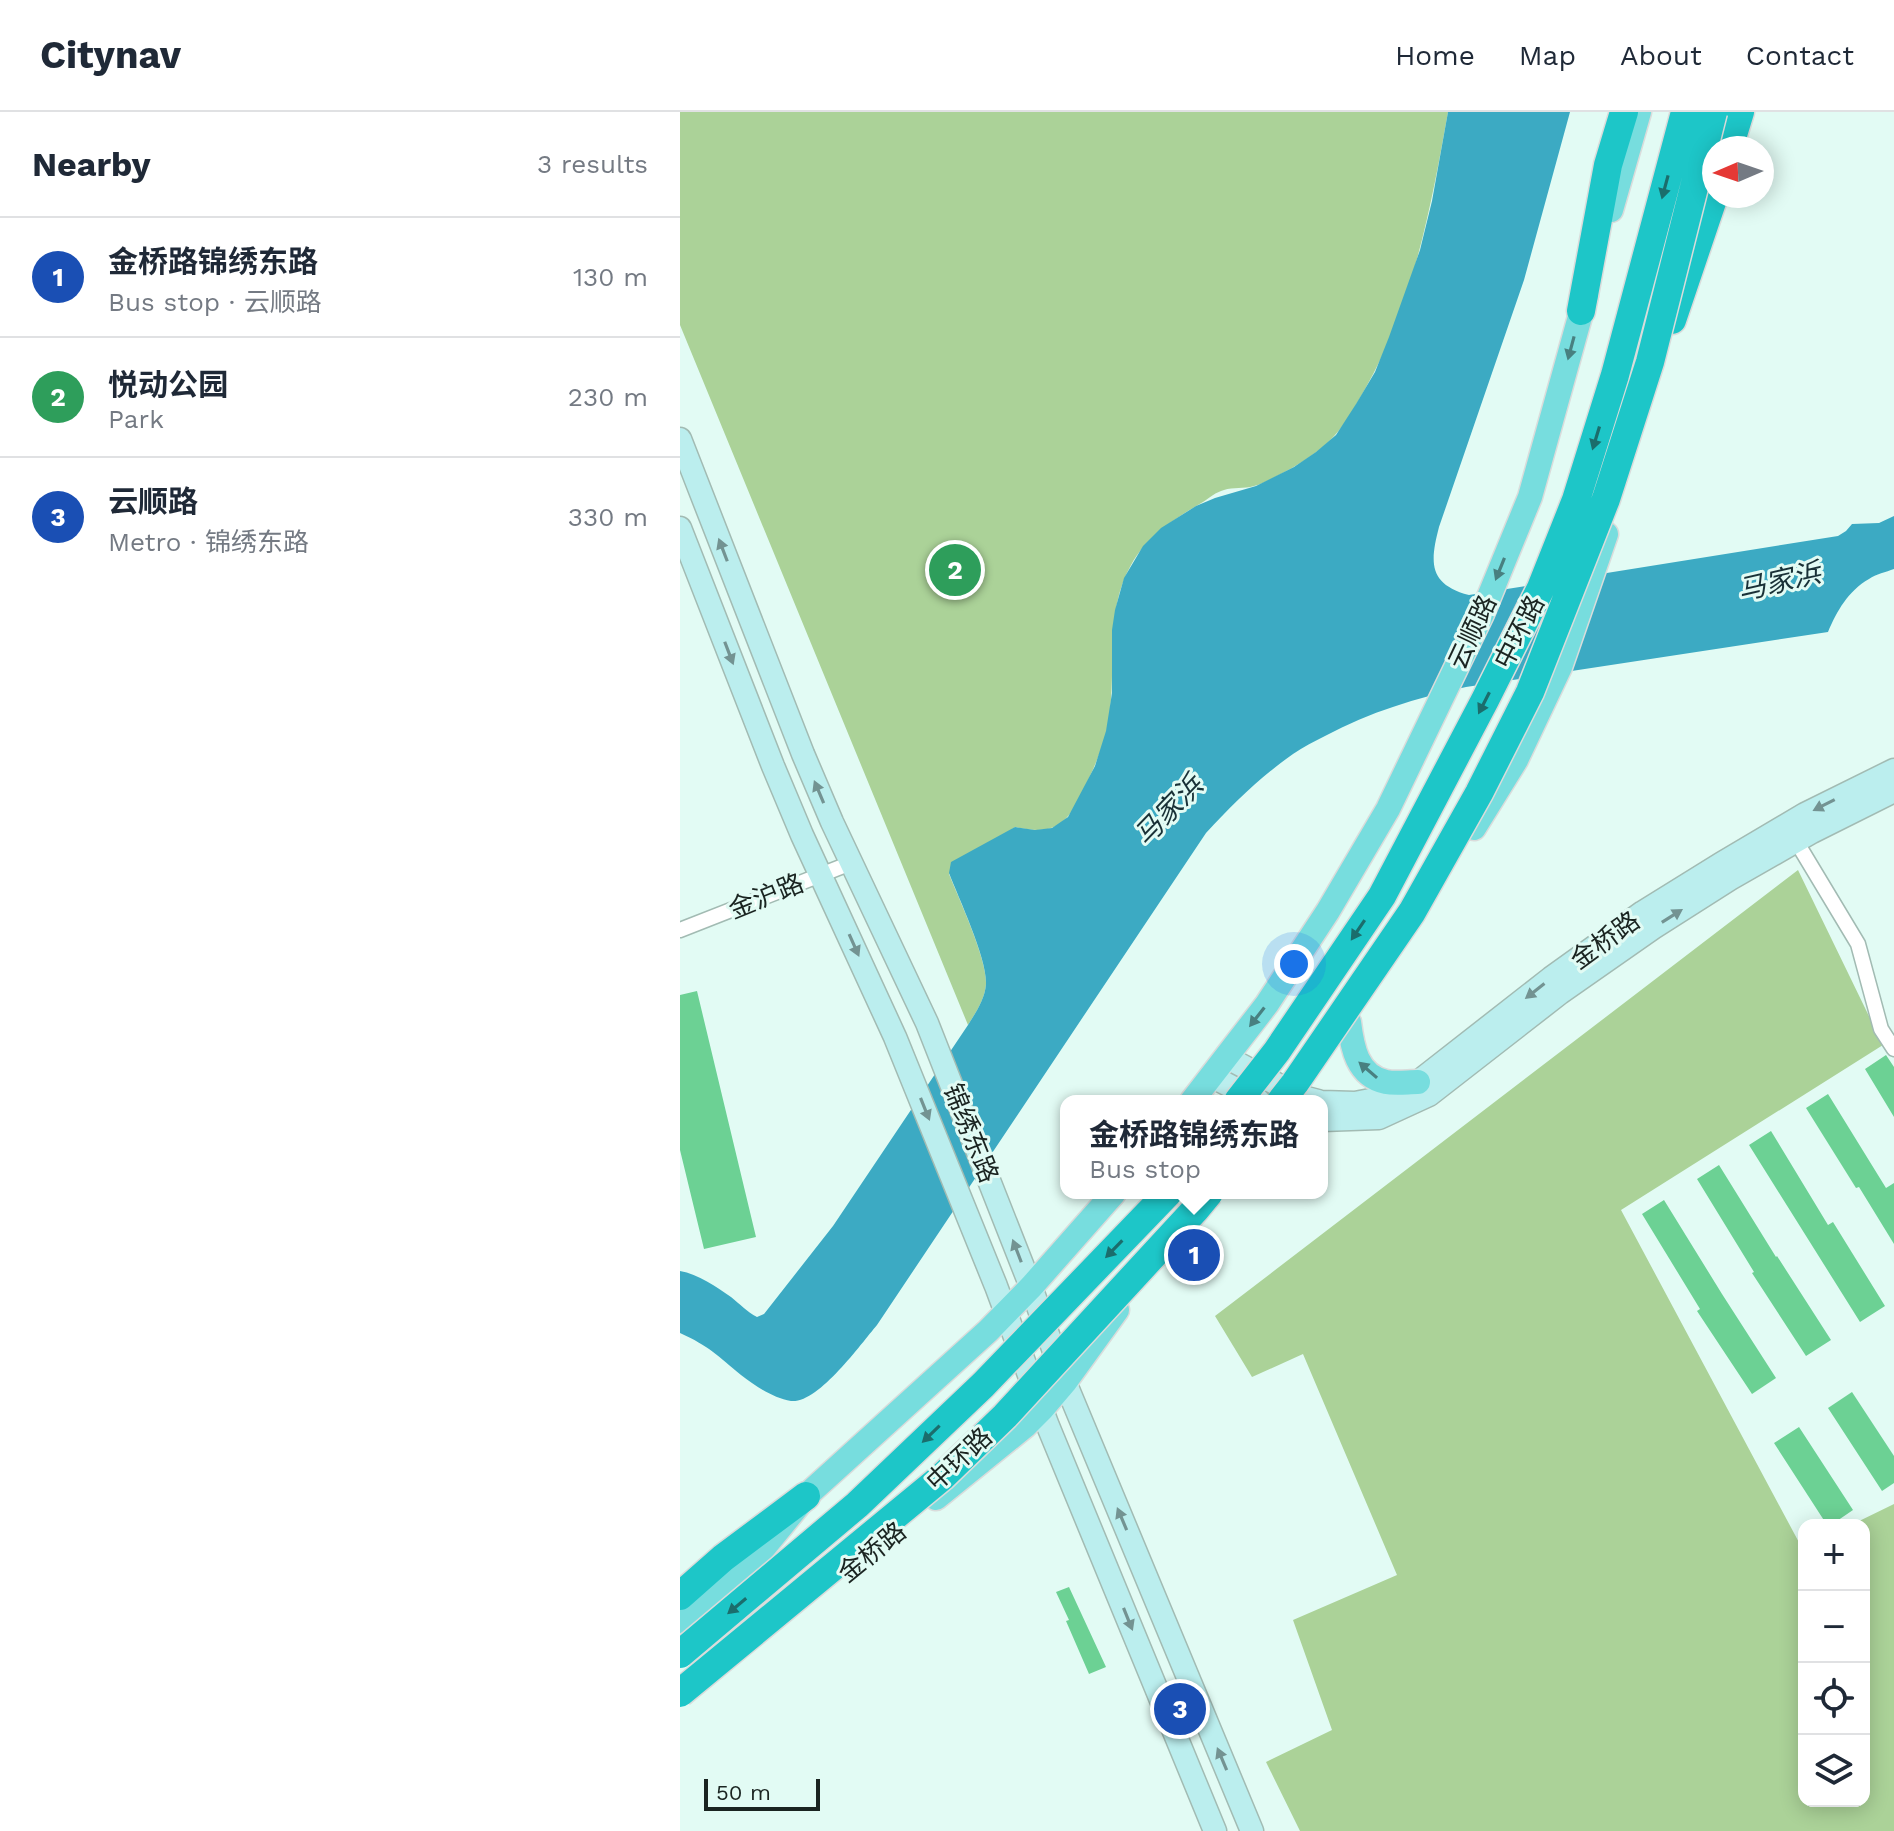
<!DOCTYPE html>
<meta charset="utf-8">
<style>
:root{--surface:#fff;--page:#f6f6f7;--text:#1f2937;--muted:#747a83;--line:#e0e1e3;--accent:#111827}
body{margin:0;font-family:"Work Sans","Noto Sans SC",sans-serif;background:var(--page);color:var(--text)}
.controls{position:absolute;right:24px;bottom:24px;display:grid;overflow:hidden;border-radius:16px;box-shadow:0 4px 20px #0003}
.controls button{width:72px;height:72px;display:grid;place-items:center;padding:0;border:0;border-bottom:2px solid var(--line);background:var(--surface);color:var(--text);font:40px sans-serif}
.compass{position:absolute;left:1022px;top:24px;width:72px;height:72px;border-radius:50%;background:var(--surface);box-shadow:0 4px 20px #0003;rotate:268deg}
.scale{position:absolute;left:24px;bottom:20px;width:116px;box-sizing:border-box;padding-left:8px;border:4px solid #1a2421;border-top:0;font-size:22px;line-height:28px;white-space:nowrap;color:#1a2421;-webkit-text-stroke:6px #e2fbf4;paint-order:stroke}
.you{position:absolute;left:614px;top:852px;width:28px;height:28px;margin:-20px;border:6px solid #fff;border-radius:50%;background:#1a73e8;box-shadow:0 0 0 12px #1a73e833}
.badge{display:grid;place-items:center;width:52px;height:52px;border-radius:50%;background:var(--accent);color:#fff;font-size:26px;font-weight:700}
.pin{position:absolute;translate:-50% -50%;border:4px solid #fff;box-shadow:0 2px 8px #0006}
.popup{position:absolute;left:380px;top:983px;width:268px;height:104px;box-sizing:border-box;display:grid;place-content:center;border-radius:16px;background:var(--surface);filter:drop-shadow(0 2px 6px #0005);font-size:26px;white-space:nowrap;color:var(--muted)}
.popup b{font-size:30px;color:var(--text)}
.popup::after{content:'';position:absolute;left:50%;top:100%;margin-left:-16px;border:16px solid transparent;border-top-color:var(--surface)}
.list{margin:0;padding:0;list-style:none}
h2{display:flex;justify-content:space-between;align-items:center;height:104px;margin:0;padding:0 32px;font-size:34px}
h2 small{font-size:26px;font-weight:400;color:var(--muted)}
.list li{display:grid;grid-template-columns:52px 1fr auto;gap:24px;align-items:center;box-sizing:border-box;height:120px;padding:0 32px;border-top:2px solid var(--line)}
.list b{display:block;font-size:30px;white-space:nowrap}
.list p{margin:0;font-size:26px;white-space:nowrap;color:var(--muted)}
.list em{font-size:26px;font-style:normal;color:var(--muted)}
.icon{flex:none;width:44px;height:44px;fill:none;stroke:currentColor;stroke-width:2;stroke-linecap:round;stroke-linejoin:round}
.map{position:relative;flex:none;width:1214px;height:1719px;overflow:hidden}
header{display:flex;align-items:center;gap:48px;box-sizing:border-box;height:112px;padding:0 40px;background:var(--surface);border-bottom:2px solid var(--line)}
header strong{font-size:38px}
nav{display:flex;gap:44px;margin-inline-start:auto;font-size:28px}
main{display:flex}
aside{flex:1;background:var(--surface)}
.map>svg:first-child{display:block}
.green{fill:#abd298}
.water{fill:#3caac3}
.building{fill:#6cd194}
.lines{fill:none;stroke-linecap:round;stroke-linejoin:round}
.street-casing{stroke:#a2bbb3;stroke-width:17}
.secondary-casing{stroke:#a2bbb3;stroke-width:25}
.primary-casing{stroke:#dadcdb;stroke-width:27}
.highway-casing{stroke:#dadcdb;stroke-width:31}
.street{stroke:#fff;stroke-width:14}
.secondary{stroke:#bee;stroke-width:22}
.primary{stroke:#77ddde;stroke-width:24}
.highway{stroke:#1dc6c8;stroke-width:28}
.highway-bridge-casing{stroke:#dadcdb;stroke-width:31;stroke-linecap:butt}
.highway-bridge{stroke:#1dc6c8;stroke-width:28}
.oneway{fill:#1b6d6c}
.oneway2{fill:#488080}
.oneway3{fill:#739392}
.labels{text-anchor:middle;stroke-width:6;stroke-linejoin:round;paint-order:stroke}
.street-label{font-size:26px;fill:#1a2421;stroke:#e2fbf4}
.water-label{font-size:28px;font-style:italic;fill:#193137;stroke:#e2fbf4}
</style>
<header>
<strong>Citynav</strong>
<nav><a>Home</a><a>Map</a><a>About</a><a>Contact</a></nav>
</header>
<main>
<aside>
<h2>Nearby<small>3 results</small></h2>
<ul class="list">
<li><span class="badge" style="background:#1a4fb4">1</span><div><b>金桥路锦绣东路</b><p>Bus stop · 云顺路</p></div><em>130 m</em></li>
<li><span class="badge" style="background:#2e9e5b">2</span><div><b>悦动公园</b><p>Park</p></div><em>230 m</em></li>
<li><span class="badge" style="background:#1a4fb4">3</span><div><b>云顺路</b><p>Metro · 锦绣东路</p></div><em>330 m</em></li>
</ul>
</aside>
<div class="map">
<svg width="1214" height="1719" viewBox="0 0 1214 1719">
<rect width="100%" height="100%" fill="#e2fbf4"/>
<!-- green -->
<path class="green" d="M0,0h768c-17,95 -35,193 -83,277 -9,16 -18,33 -30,46 -11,13 -28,24 -43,33 -12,6 -26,15 -38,18 -10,3 -21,1 -30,4 -8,2 -15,8 -21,12 -29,17 -56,34 -72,63 -27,48 -14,102 -22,154 -4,26 -16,51 -27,74 -7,14 -15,30 -31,35 -12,4 -25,1 -36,-1l-66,47c10,25 38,85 37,110 -1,15 -10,28 -18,41l-288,-700z
M1118,758l85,175 -262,165 181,338h2v253h60v-276h-13l43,-21v327h-594l-34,-69 66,-32 -39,-110 104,-45 -94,-221 -51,23 -37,-61z"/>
<!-- water -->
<path class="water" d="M768,0h122l-46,168 -85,247c-9,35 -11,57 30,68l369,-59 8,-5 6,-7 27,-1 15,-7v53c-8,3 -18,5 -25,10 -21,12 -32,32 -41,53l-362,55c-50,11 -96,25 -141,49 -10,5 -22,11 -32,18 -33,23 -60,50 -87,79l-329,492c-17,20 -59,79 -86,76 -18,-3 -36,-15 -50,-26 -23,-19 -32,-29 -61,-42v-62c18,3 37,16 51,26 9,7 16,15 26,20l7,-3 69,-88 135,-201c8,-13 17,-26 18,-41 1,-26 -27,-85 -37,-111l2,-11 64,-35 20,3 17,-2 16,-11 27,-51 11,-35 6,-38v-63l3,-20 9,-32 19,-32 18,-18 35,-22 19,-8 41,-12 38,-19 22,-15 20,-17 20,-31 19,-32 14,-35 31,-87 12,-49z"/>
<!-- building -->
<path class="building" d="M17,879l59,246 -52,12 -24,-99v-155z
M1206,943l8,12v50l-29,-48z
M1148,982l58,94 8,-5v61l-35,-57 -3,1 -50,-80z
M1091,1019l57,94 5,-3 52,84 -25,16 -111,-177z
M1039,1053l57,92 1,-1 54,84 -25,16 -54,-83 2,-1 -57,-93z
M984,1088l58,94 54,84 -24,16 -55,-83 3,-2 -58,-95z
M1172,1280l42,64v27l-12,8 -54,-83z
M1119,1315l54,83 -22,15h-4l-53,-82z
M389,1475l37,80 -17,7 -23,-53 3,-1 -13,-28z"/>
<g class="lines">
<defs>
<path id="street" d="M1116,729l62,103 23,85 13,20
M0,818l171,-67"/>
<path id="secondary" d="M0,327l123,315 29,68 95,201 104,264 34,95 187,449
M0,416l93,238 29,69 93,202 101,249 52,140 167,405
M546,945l73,39 19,5
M531,964l48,25
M642,990l33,1 31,-6 32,-15 133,-104 92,-66 79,-49 83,-49 89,-44
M642,1008l57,-2 50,-23 131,-102 93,-65 77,-49 82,-47 82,-41"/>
<path id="primary" d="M931,98l28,-98
M794,716l42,-68 44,-93 46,-133
M669,910c3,25 8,54 37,60 10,2 22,0 32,0
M512,989l75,-97 61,-93 60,-102 94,-195 48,-117 56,-202
M256,1386l89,-72 17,-17 23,-27 52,-72
M0,1509l63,-48 63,-77 182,-165 43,-44 83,-94"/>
<path id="highway" d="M1049,36l11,-36
M901,199l27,-146 16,-53
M992,208l42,-124
M0,1484l43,-38 83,-62"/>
</defs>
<!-- street casing -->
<use href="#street" class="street-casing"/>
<!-- secondary casing -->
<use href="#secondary" class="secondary-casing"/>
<!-- primary casing -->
<use href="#primary" class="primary-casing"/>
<!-- highway casing -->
<use href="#highway" class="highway-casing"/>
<!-- street -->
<use href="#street" class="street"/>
<!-- secondary -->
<use href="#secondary" class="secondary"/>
<!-- primary -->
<use href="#primary" class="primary"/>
<!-- highway -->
<use href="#highway" class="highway"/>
<defs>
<path id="highway-bridge" d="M558,989l39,-50 105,-155 103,-196 56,-112 35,-88 39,-125 70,-263
M601,989l14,-18 117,-171 67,-119 51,-101 76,-193 44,-137 63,-250
M0,1542l177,-149 126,-120 185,-192
M0,1581l262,-216 63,-61 190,-206 14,-17"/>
</defs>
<!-- highway-bridge casing -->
<use href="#highway-bridge" class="highway-bridge-casing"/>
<!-- highway-bridge -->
<use href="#highway-bridge" class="highway-bridge"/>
</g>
<!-- one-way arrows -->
<defs><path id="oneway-solid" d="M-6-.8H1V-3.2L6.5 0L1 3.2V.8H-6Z" transform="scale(2)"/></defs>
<g class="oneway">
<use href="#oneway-solid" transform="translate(985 75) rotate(105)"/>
<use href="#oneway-solid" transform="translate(916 326) rotate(107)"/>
<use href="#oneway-solid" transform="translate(804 591) rotate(117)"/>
<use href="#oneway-solid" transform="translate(678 818) rotate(124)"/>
<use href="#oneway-solid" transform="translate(434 1137) rotate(134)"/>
<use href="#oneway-solid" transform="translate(251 1322) rotate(136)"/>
<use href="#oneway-solid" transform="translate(57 1494) rotate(140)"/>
</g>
<g class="oneway2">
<use href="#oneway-solid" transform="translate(891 236) rotate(105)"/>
<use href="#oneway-solid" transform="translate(820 457) rotate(112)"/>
<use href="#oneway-solid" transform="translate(577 905) rotate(128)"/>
<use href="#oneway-solid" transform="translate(688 958) rotate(-139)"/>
</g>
<g class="oneway3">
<use href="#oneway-solid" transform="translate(43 438) rotate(-111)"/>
<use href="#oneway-solid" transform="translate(49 541) rotate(69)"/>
<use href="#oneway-solid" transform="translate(139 680) rotate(-113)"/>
<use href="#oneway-solid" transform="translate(1144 693) rotate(153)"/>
<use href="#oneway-solid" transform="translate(992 804) rotate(-32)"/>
<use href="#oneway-solid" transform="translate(174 833) rotate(66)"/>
<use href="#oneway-solid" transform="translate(855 879) rotate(142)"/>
<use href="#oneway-solid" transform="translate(245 997) rotate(68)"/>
<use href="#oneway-solid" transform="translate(337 1139) rotate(-111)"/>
<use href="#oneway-solid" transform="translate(442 1407) rotate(-113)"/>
<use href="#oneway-solid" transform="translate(448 1507) rotate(68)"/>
<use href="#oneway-solid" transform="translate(542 1647) rotate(-113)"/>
</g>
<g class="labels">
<!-- street labels -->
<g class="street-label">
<text transform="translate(792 520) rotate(-65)" y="9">云顺路</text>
<text transform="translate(839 520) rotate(-63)" y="9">中环路</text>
<text transform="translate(86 784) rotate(-22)" y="9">金沪路</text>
<text transform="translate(925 828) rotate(-36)" y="9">金桥路</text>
<text transform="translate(291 1021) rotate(68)" y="9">锦绣东路</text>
<text transform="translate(279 1347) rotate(-43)" y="9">中环路</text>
<text transform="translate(192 1440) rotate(-39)" y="9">金桥路</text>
</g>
<!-- water labels -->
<g class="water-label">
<text transform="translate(1099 469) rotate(-13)" y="10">马家浜</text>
<text transform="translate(488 698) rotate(-46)" y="10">马家浜</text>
</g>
</g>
</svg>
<div class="controls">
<button>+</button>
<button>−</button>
<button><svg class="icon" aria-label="locate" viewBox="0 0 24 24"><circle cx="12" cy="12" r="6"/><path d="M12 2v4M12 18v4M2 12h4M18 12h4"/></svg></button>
<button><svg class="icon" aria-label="layers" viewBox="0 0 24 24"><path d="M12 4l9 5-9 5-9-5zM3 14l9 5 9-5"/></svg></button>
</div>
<svg class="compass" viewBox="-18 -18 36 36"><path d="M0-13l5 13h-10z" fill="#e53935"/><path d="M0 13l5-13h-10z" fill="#747a83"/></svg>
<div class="scale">50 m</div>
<div class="you"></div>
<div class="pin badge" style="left:514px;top:1143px;background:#1a4fb4">1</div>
<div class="popup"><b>金桥路锦绣东路</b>Bus stop</div>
<div class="pin badge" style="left:275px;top:458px;background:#2e9e5b">2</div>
<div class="pin badge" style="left:500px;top:1597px;background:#1a4fb4">3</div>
</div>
</main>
